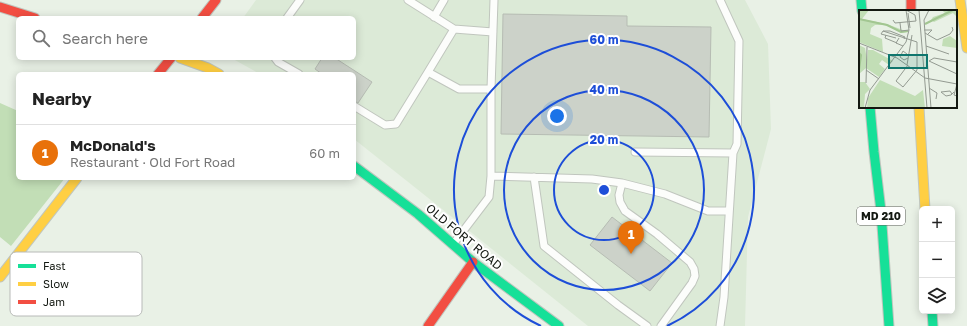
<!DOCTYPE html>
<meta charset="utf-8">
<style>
:root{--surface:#fff;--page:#f6f6f6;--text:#222;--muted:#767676;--line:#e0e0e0;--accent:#5e645c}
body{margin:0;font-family:"Golos Text",sans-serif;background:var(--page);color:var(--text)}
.controls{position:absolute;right:12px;bottom:12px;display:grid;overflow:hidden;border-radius:6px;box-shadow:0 2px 10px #0003}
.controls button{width:36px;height:36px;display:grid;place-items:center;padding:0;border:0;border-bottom:1px solid var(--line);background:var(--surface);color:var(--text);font:20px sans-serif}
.you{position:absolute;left:557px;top:116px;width:14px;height:14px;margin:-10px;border:3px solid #fff;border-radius:50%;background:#1a73e8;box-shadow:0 0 0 6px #1a73e833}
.badge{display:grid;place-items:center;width:26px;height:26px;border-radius:50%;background:var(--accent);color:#fff;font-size:13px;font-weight:700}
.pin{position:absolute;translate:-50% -33px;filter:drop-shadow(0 1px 2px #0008)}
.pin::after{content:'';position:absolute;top:21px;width:14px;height:12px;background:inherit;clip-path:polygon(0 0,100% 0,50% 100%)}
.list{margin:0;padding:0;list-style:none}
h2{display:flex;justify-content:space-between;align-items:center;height:52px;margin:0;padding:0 16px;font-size:17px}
h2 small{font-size:13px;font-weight:400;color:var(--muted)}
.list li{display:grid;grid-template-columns:26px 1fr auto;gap:12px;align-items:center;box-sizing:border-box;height:56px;padding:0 16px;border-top:1px solid var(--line)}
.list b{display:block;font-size:15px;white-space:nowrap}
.list p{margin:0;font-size:13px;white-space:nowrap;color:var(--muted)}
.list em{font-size:13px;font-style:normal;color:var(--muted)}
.icon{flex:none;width:22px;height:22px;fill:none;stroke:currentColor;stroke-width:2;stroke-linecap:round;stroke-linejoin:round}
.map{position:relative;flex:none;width:967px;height:326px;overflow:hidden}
.search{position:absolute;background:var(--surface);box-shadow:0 2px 10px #0003;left:16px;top:16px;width:340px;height:44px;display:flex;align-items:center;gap:10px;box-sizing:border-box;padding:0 14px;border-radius:6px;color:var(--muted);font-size:15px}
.panel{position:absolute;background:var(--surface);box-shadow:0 2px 10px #0003;left:16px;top:72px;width:340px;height:108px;border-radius:6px}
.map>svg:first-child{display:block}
.built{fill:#dcead7}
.green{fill:#c2deb6}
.building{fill:#ccd2c9;stroke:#b6bcb3}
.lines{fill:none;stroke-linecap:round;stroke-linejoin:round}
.lane-casing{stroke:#c0c6be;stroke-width:9}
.fast-casing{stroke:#c0c6be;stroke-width:11}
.slow-casing{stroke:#c0c6be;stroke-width:11}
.jam-casing{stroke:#c0c6be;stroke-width:11}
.lane{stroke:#fcfdfb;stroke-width:7}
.fast{stroke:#16e098;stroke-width:9}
.slow{stroke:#ffcf43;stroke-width:9}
.jam{stroke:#f24e42;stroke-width:9}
.ring{fill:none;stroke:#1d4ed8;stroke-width:2}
.labels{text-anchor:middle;stroke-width:4;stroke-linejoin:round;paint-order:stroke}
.shield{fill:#fff;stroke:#5a5d58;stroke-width:1}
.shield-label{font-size:11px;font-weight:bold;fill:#131811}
.street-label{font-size:12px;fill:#131811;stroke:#fff}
.inset-river{fill:none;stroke:#a2c691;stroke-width:2}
.inset-road{fill:none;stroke:#939a91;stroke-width:1}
.view{fill:#0f766e;fill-opacity:0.15;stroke:#0f766e;stroke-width:2}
.inset-edge{fill:none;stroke:#131811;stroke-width:2}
.key{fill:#fff;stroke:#b8bab8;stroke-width:1}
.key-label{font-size:11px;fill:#131811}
.centre{fill:#1d4ed8;stroke:#fff;stroke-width:2}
.ring-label{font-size:12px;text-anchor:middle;font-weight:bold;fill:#1d4ed8;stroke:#fff;stroke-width:4;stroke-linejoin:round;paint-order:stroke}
</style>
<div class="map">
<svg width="967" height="326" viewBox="0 0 967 326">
<rect width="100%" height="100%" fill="#e9f1e6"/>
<!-- built -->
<path class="built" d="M256,0h489l23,44 3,85 -23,88 -3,109h-157l-166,-133 -68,-54v-65h-94l-27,-15 121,-1v-40h-111z"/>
<!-- green -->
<path class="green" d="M0,103l18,8v67h47l-54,68 -11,-9z"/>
<!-- building -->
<path class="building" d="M503,14l124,2v10l84,1 -2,110 -208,-3z
M322,58h13l37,24 -14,21 -4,-2v-27h-32l-7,-5z
M612,217l60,46 -22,28 -60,-46z"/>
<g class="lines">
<defs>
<path id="lane" d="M408,0l46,29 39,3
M434,17l10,-17
M287,18l13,-18
M275,58l3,4 21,12
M428,72l26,-43
M354,106l31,19 11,-1 32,-52 31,17h32
M635,152l98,1
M491,176l101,3 30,4 43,11 43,17h21
M534,177l10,69 74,59 29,21
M622,183l-3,12 1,7 5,9 32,23 33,28 4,7 1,7 -3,7 -31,43
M454,243l35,-46 2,-21v-87l3,-89
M720,326l4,-29 9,-144 4,-9 2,-103 -19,-41"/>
<path id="fast" d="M861,0l1,11
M870,107l4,45 7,59 8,115
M354,166l64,48 55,48 86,64
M932,311l1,15"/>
<path id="slow" d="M960,0l7,48
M180,58l28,10 11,6
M919,107l6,102
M0,277l77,-99"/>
<path id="jam" d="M911,0v11
M0,7l35,11
M202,18l14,-18
M158,74l13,-16
M428,326l45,-64"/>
</defs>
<!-- lane casing -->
<use href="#lane" class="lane-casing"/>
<!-- fast casing -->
<use href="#fast" class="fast-casing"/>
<!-- slow casing -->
<use href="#slow" class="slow-casing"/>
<!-- jam casing -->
<use href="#jam" class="jam-casing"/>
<!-- lane -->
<use href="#lane" class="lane"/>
<!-- fast -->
<use href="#fast" class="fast"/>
<!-- slow -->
<use href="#slow" class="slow"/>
<!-- jam -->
<use href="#jam" class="jam"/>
</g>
<!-- distance rings -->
<g class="ring">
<circle cx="604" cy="190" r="50"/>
<circle cx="604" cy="190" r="100"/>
<path d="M541 326A150 150 0 1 1 667 326"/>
</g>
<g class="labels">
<!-- shield labels -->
<rect class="shield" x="857" y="207" width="48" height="18" rx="3"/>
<g class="shield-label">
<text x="881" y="220">MD 210</text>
</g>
<!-- street labels -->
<g class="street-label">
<text transform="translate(464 237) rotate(40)" y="4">OLD FORT ROAD</text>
</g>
</g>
<!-- overview -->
<g transform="translate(859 10)">
<rect width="98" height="98" fill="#e9f1e6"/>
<path d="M0,0h10l-7,9 25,5 21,8 -7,1 -15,-8h-11l-4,3 -1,6 12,5 1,13 -24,-10zM83,0h15v7l-4,-4 -19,9 -3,-2 2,-3 12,-4zM91,26l7,5v7l-15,-2 1,-7zM0,35l6,3 2,12 1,-10h5l20,11 -4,4 -7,-5 -3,4 6,5 -6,8 -13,-9 -7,6zM21,70l35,16 8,-6 2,18h-58l1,-10zM0,72h6l5,7 -5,5 -1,14h-5z" fill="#c2deb6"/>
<path class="inset-river" d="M0,9l28,6 14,7 7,-1M66,14l28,-14M0,43l2,2 -2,15"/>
<path class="inset-road" d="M60,0l8,98M70,0l-5,10 7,88M49,3l2,15M34,10l2,3 21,-2 -1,-6 -9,-5M41,13l1,8 8,-1M65,20h8l-5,5M24,21l34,11v28l-14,17 -7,-6 12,-16M24,21h7l15,6 -1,2M24,21l-2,3 15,4M66,23l12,7 13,-6 3,-4 -1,-3M27,25l-1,3 12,5M40,28l-3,5 7,3M0,33l38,15 28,20 32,6M67,36l23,8M47,46l1,-2 -4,-3 -3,6 4,3 4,-2M70,51l28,13M70,51l5,-3 23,4M48,55l5,-30M7,60l13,9M7,73l1,-36M98,74l-3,11 3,1M70,78l8,5 -1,6M93,84l-2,-3 -9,1 5,4 5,-1 3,-3M6,98l5,-18 36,-48 3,-12 -3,-20"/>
<path class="view" d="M30,45h38v13h-38z"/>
<rect width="98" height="98" class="inset-edge"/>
</g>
<!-- legend -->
<rect x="10" y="252" width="132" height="64" rx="6" class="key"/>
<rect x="18" y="264" width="18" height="4" fill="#16e098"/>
<rect x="18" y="282" width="18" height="4" fill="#ffcf43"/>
<rect x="18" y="300" width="18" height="4" fill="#f24e42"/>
<g class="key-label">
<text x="43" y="270">Fast</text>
<text x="43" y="288">Slow</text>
<text x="43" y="306">Jam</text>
</g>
<circle cx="604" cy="190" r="6" class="centre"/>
<g class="ring-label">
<text x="604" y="44">60 m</text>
<text x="604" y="94">40 m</text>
<text x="604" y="144">20 m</text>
</g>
</svg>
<div class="controls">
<button>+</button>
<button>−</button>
<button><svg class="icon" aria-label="layers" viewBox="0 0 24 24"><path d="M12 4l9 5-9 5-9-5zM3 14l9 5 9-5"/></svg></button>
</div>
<div class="you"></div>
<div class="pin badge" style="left:631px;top:254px;background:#e8710a">1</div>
<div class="search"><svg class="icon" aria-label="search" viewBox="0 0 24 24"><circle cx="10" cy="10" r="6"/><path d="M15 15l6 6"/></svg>Search here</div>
<section class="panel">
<h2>Nearby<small></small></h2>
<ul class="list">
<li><span class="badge" style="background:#e8710a">1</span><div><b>McDonald's</b><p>Restaurant · Old Fort Road</p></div><em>60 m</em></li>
</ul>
</section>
</div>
